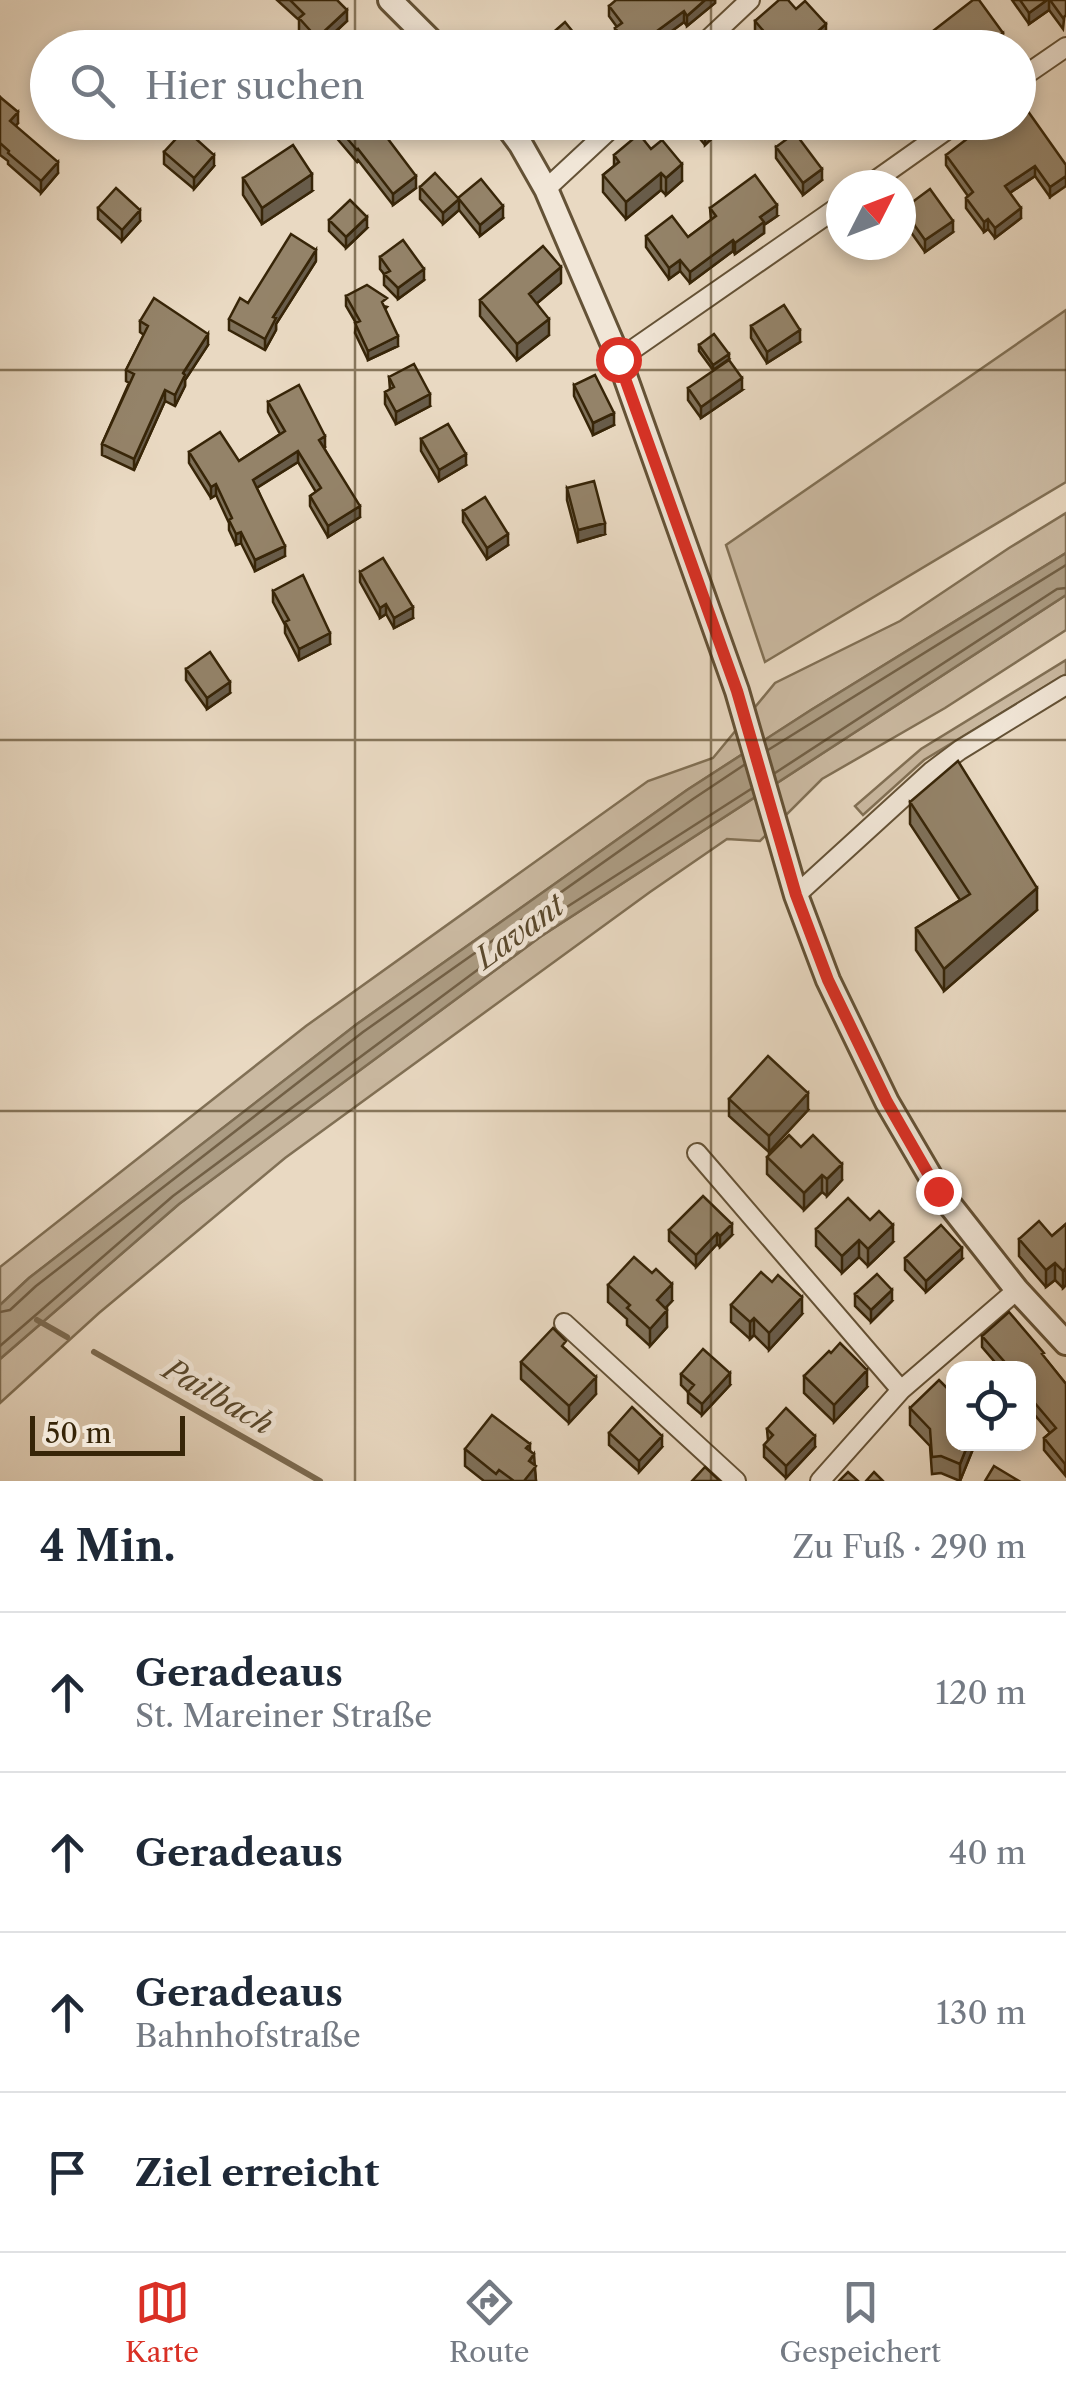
<!DOCTYPE html>
<html lang="de">
<meta charset="utf-8">
<style>
:root{--surface:#fff;--page:#f6f6f7;--text:#1f2937;--muted:#747a83;--line:#e0e1e3;--accent:#d93025}
body{margin:0;font-family:"Libre Caslon Text",serif;background:var(--page);color:var(--text)}
.controls{position:absolute;right:30px;bottom:30px;display:grid;overflow:hidden;border-radius:20px;box-shadow:0 5px 15px #0003}
.controls button{width:90px;height:90px;display:grid;place-items:center;padding:0;border:0;border-bottom:2px solid var(--line);background:var(--surface);color:var(--text);font:50px sans-serif}
.compass{position:absolute;left:826px;top:170px;width:90px;height:90px;border-radius:50%;background:var(--surface);box-shadow:0 5px 15px #0003;rotate:48deg}
.scale{position:absolute;left:30px;bottom:25px;width:155px;box-sizing:border-box;padding-left:10px;border:5px solid #372508;border-top:0;font-size:28px;line-height:35px;white-space:nowrap;color:#372508;-webkit-text-stroke:8px #f1e6d7;paint-order:stroke}
.stop{position:absolute;width:30px;height:30px;margin:-22px;border:8px solid #d93025;border-radius:50%;background:#fff}
.stop.end{background:#d93025;border-color:#fff;box-shadow:0 2px 10px #0008}
.list{margin:0;padding:0;list-style:none}
h2{display:flex;justify-content:space-between;align-items:center;height:130px;margin:0;padding:0 40px;font-size:42px}
h2 small{font-size:32px;font-weight:400;color:var(--muted)}
.list li{display:grid;grid-template-columns:65px 1fr auto;gap:30px;align-items:center;box-sizing:border-box;height:160px;padding:0 40px;border-top:2px solid var(--line)}
.list b{display:block;font-size:38px;white-space:nowrap}
.list p{margin:0;font-size:32px;white-space:nowrap;color:var(--muted)}
.list em{font-size:32px;font-style:normal;color:var(--muted)}
.icon{flex:none;width:55px;height:55px;fill:none;stroke:currentColor;stroke-width:2;stroke-linecap:round;stroke-linejoin:round}
.map{position:relative;flex:none;width:1066px;height:1481px;overflow:hidden}
.search{position:absolute;background:var(--surface);box-shadow:0 5px 15px #0003;left:30px;right:30px;top:30px;height:110px;display:flex;align-items:center;gap:25px;box-sizing:border-box;padding:0 35px;border-radius:55px;color:var(--muted);font-size:38px}
.sheet{height:770px;background:var(--surface)}
nav{display:flex;justify-content:space-around;align-items:center;box-sizing:border-box;height:140px;border-top:2px solid var(--line);background:var(--surface);font-size:28px;color:var(--muted)}
nav a{display:grid;justify-items:center;gap:5px}
nav .on{color:var(--accent)}
.map>svg:first-child{display:block}
.green{fill:#cbbaa2;stroke:#817055;stroke-width:2.5}
.water{fill:#ac9c83;stroke:#7d6c52;stroke-width:2.5}
.lines{fill:none;stroke-linecap:round;stroke-linejoin:round}
.shore{stroke:#726046;stroke-width:2.5}
.stream{stroke:#7d6c52;stroke-width:6}
.minor-casing{stroke:#645236;stroke-width:22}
.tertiary-casing{stroke:#645236;stroke-width:28}
.minor{stroke:#f1e6d7;stroke-width:18}
.tertiary{stroke:#f1e6d7;stroke-width:22}
.wall{fill:#7f715a;stroke:#372508;stroke-width:2.5}
.shaded-wall{fill:#685c4a;stroke:#372508;stroke-width:2.5}
.building{fill:#948369;stroke:#372508;stroke-width:2.5}
.route{stroke:#d93025;stroke-width:12}
.grid{fill:none;stroke:#372508;stroke-width:2.5;stroke-opacity:0.55}
.labels{text-anchor:middle;stroke-width:10;stroke-linejoin:round;paint-order:stroke}
.water-label{font-size:30px;font-style:italic;fill:#5a492d;stroke:#f1e6d7}
</style>
<div class="map">
<svg width="1066" height="1481" viewBox="0 0 1066 1481">
<rect width="100%" height="100%" fill="#e9d9c2"/>
<filter id="stains"><feTurbulence type="fractalNoise" baseFrequency=".002" numOctaves="4"/><feColorMatrix values="0 0 0 0 .2 0 0 0 0 .09 0 0 0 0 .02 0 0 0 .5 -.17"/></filter>
<radialGradient id="worn" r=".72"><stop offset=".6" stop-color="#630" stop-opacity="0"/><stop offset="1" stop-color="#630" stop-opacity=".3"/></radialGradient>
<!-- green -->
<path class="green" d="M1066,310v172l-301,180 -39,-117z
M1066,513v40l-255,157 -124,80 -330,234 -328,254 -29,27v-38l306,-241 342,-245 65,-23 62,-75 125,-62 109,-73z
M1066,595v35l-121,78 -123,71 -62,62 -33,-2 -77,53 -365,266 -186,155 -99,90v-44l179,-155 361,-267z
M1066,660v14l-142,86 -61,55 -8,-9 66,-57z"/>
<!-- water -->
<path class="water" d="M1066,553v42l-526,342 -361,267 -179,155v-54l29,-27 328,-254 330,-234 124,-80z"/>
<g class="lines">
<!-- shore -->
<path class="shore" d="M768,750l298,-185
M775,773l282,-184 9,-1
M0,1312l10,-2 26,-24 327,-254 330,-233 51,-34
M0,1346l173,-150 361,-268 217,-139"/>
<!-- stream -->
<path class="stream" d="M37,1320l30,17
M94,1352l226,129"/>
<defs>
<path id="minor" d="M699,48l51,-48
M1018,80l48,-33
M869,185l89,-63
M546,189l72,-67
M619,359l222,-154
M796,895l136,-124 28,-21 106,-65
M697,1153l204,237
M564,1323l172,158
M820,1481l81,-91 116,-100"/>
<path id="tertiary" d="M390,0l48,48
M504,122l17,23 25,44 73,170 118,332 59,204 32,85 59,122 52,89 78,99 49,53"/>
</defs>
<!-- minor casing -->
<use href="#minor" class="minor-casing"/>
<!-- tertiary casing -->
<use href="#tertiary" class="tertiary-casing"/>
<!-- minor -->
<use href="#minor" class="minor"/>
<!-- tertiary -->
<use href="#tertiary" class="tertiary"/>
</g>
<!-- wall -->
<path class="wall" d="M277,0h60l10,21 -28,27h-3l-17,-18v-10z
M715,0v3l-28,23 -3,-4 -22,16 3,10h-43l-7,-9v-11l2,-1 -8,-11v-10z
M1012,0h54l-3,29 -14,-19 -20,14z
M755,21l71,20 -8,7h-55l-8,-10z
M0,97l18,26 -3,3 43,47 -17,20 -33,-29v-3l-8,-6z
M323,122h56l5,13 32,53 -23,17 -35,-45 -1,2z
M686,122h43l-24,23z
M776,147l46,33 -19,15 -27,-37z
M651,149l31,32 -16,14 -5,-5 -35,29 -23,-27v-17l11,-9v-11z
M164,152l50,14 -20,23 -30,-25z
M946,155l120,10 -16,32 -15,-21 -25,17 11,25 -26,20 -7,-9 -4,3 -18,-24v-10l2,-2 -22,-31z
M243,178l69,13 -50,33 -19,-29z
M420,187l38,11 45,20 -23,18 -21,-26 -16,14 -23,-25z
M98,208l42,13 -18,20 -24,-22z
M710,208l67,8 -13,9v8l-29,21 -2,-3 -43,32 -10,-12 -11,8 -23,-32v-11l42,1 23,-17z
M903,209l50,23 -28,20 -22,-31z
M329,220l38,8 -21,20 -17,-17z
M380,257l44,23 -26,19 -14,-14v-11l-4,-5z
M316,261l-40,63v6l-11,20 -36,-20v-11l19,-16z
M561,283l-25,21 13,31 -32,25 -37,-44v-16z
M346,296l41,11 -2,2 13,37 -30,14 -13,-27 1,-10 -10,-17z
M140,321l68,24 -23,35v6l-10,20 -10,-5 -31,69 -32,-15v-11l27,-61 -3,-2v-11l18,-35 -4,-3z
M751,326l49,16 -33,21 -16,-25z
M699,345l30,14 -16,11 -14,-19z
M389,377l41,29 -34,18 -11,-20v-12l5,-2z
M574,385l40,40 -21,10 -19,-39z
M688,388l54,2 -41,28 -13,-18z
M268,402l57,45 -1,1 36,69 -32,20 -18,-31v-10l6,-4 -18,-30 -41,26 28,68 -30,15 -14,-28 -5,2 -7,-15v-7l-13,-28 -5,3 -22,-35v-11l50,9 41,-27 -12,-22z
M421,439l45,26 -27,16 -18,-30z
M567,488l38,46 -27,8 -11,-42z
M463,511l45,34 -21,14 -24,-37z
M360,572l53,46 -19,10 -8,-14 -6,4 -20,-36z
M273,591l57,53 -31,16 -14,-27v-8l-12,-23z
M186,669l44,24 -23,16 -21,-29z
M910,802l127,108 -93,81 -28,-41v-22l44,-28 -50,-76z
M729,1099l79,11 -39,42 -40,-36z
M801,1147l41,33 -15,16 -5,-4 -18,18 -37,-36v-17z
M1066,1224v61l-3,3 -8,-8 -9,7 -27,-31v-17l33,-3z
M816,1229l77,13 -25,24 -9,-9 -17,16 -26,-27z
M669,1230l63,5 -12,12 -3,-3 -21,23 -27,-26z
M905,1258l57,1 -36,33 -21,-22z
M608,1285l64,16 -7,7 2,19 -17,19 -23,-21v-6l-19,-17z
M855,1294l37,7 -21,21 -16,-16z
M731,1305l71,9 -33,36 -15,-15 -4,4 -19,-17z
M982,1336l62,21 22,27 -1,91 -21,-25v-12l6,-5 -22,-26v-39h-28l-18,-21z
M566,1350l30,44 -27,29 -48,-44v-17z
M681,1374l49,11 -28,30 -14,-12v-11l-7,-7z
M804,1376l63,11 -33,35 -30,-29z
M910,1408l44,36h21l-15,37 -19,-8 -9,1 -2,-28 -20,-21z
M767,1429l48,18 -29,31 -22,-21v-12l4,-4z
M609,1433l53,14 -23,25 -30,-27z
M465,1449l65,2 4,14 2,16h-52l-19,-15z"/>
<!-- shaded-wall -->
<path class="shaded-wall" d="M705,0h10v3l-28,23v-10z
M1047,0h2v10l-20,14v-11z
M347,10v11l-30,27v-10z
M684,11v11l-27,20v-11z
M826,24v17l-8,7h-19z
M1003,33v11l-5,4h-15z
M578,38v6l-4,4h-7z
M18,112v11l-8,10v-12z
M710,122h19l-24,23v-17z
M214,155v11l-20,23v-11z
M58,162v11l-17,20v-12z
M682,164v17l-16,14v-17z
M1035,166v10l-30,20v-10z
M822,169v11l-19,15v-12z
M661,173v17l-35,29v-17z
M312,174v17l-50,33v-16z
M416,176v12l-23,17v-11z
M1066,176v10l-16,11v-10z
M459,199v11l-16,14v-11z
M777,205v11l-13,9v8l-29,21v-11l25,-26z
M503,206v12l-23,18v-11z
M1021,208v10l-26,20v-10z
M140,210v11l-18,20v-11z
M367,217v11l-21,20v-11z
M988,219v10l-4,3v-10z
M953,221v11l-28,20v-12z
M733,240v11l-43,32v-11z
M316,250v11l-40,63v6l-11,20v-11l8,-22z
M680,260v11l-11,8v-11z
M561,267v16l-32,27v-16z
M424,269v11l-26,19v-11z
M549,319v16l-32,25v-16z
M800,330v12l-33,21v-11z
M208,334v11l-23,35v6l-10,20v-11l8,-22z
M398,336v10l-30,14v-9z
M729,354v5l-16,11v-5z
M742,378v12l-41,28v-11z
M165,390v11l-31,69v-11z
M430,394v12l-34,18v-12z
M614,413v12l-21,10v-12z
M325,436v11l-6,4v-11z
M298,451v11l-45,28v-10z
M466,454v11l-27,16v-11z
M216,484v11l-5,3v-11z
M360,506v11l-32,20v-11z
M605,523v11l-27,8v-12z
M241,532v11l-5,2v-11z
M508,534v11l-21,14v-11z
M285,546v10l-30,15v-11z
M386,604v10l-6,4v-10z
M413,607v11l-19,10v-10z
M330,633v11l-31,16v-11z
M230,682v11l-23,16v-11z
M1037,888v22l-93,81v-22z
M808,1093v17l-39,42v-16z
M842,1164v16l-15,16v-17z
M822,1175v17l-18,18v-17z
M732,1224v11l-12,12v-11z
M893,1225v17l-25,24v-17z
M717,1233v11l-21,23v-12z
M859,1240v17l-17,16v-17z
M962,1248v11l-36,33v-11z
M1055,1263v17l-9,7v-17z
M1066,1268v17l-3,3v-17z
M672,1284v17l-15,16v-17z
M892,1290v11l-21,21v-12z
M802,1297v17l-33,36v-17z
M667,1310v17l-17,19v-17z
M754,1318v17l-4,4v-17z
M867,1370v17l-33,35v-17z
M730,1373v12l-28,30v-11z
M596,1377v17l-27,29v-17z
M662,1436v11l-23,25v-11z
M815,1436v11l-29,31v-12z
M530,1444v16l4,-6 2,27h-12l2,-33z
M968,1444h7l-15,37v-17z"/>
<!-- building -->
<path class="building" d="M290,0h47l10,10 -30,28 -18,-20 5,-4z
M616,0h89l-18,16 -3,-5 -27,20 8,11 -6,6h-29l-15,-20 7,-5 -13,-17z
M779,0h9l8,9 9,-8 21,23 -27,24h-21l-23,-27z
M973,0h6l24,33 -20,15h-72z
M1020,0h27l-18,13z
M1050,0h16v15l-3,3z
M565,22l13,16 -11,10h-10l-9,-11z
M0,97l18,15 -8,9 48,41 -17,19 -33,-28 1,-2 -9,-8z
M1020,100l46,65v11l-16,11 -15,-21 -30,20 16,22 -26,20 -7,-9 -4,3 -18,-24 7,-6 -27,-37 43,-33h29v-21z
M333,122h46l5,7 -2,2 34,45 -23,18 -35,-45 -1,1z
M185,129l29,26 -20,23 -30,-26z
M795,133l27,36 -19,14 -27,-36z
M639,134l12,15 11,-9 20,24 -16,14 -5,-5 -35,29 -23,-27 16,-13 -5,-7z
M293,145l19,29 -50,34 -19,-30z
M435,173l23,25 23,-19 22,27 -23,19 -21,-26 -16,14 -23,-26z
M755,175l22,30 -17,12 4,5 -29,21 -2,-3 -43,32 -10,-12 -11,8 -23,-32 26,-20 16,21 28,-21 -6,-8z
M116,188l24,22 -18,20 -24,-22z
M930,189l23,32 -28,19 -22,-31z
M350,200l17,17 -21,20 -17,-17z
M291,234l25,16 -43,67 3,1 -11,21 -36,-20 11,-21 8,5z
M403,240l21,29 -26,19 -14,-14 6,-3 -10,-14z
M543,246l18,21 -32,27 20,25 -32,25 -37,-44z
M367,285l20,13 -5,4 16,34 -30,15 -13,-28 5,-2 -14,-25z
M154,298l54,36 -25,39 2,2 -10,20 -10,-5 -31,69 -32,-15 32,-70 -8,-4 22,-44 -8,-5z
M784,305l16,25 -33,22 -16,-26z
M714,334l15,20 -16,11 -14,-20z
M729,360l13,18 -41,29 -13,-19z
M414,364l16,30 -34,18 -11,-20 9,-5 -5,-10z
M595,375l19,38 -21,10 -19,-38z
M299,385l26,51 -6,4 41,66 -32,20 -18,-30 11,-8 -23,-37 -45,29 32,66 -30,14 -14,-28 -5,2 -7,-14 3,-2 -16,-34 -5,3 -22,-35 31,-20 19,29 46,-30 -17,-29z
M448,424l18,30 -27,16 -18,-31z
M594,481l11,42 -27,7 -11,-42z
M485,497l23,37 -21,14 -24,-37z
M383,558l30,49 -19,11 -8,-14 -6,4 -20,-36z
M303,575l27,58 -31,16 -14,-27 4,-2 -16,-29z
M210,652l20,30 -23,16 -21,-29z
M958,761l79,127 -93,81 -28,-41 54,-34 -60,-92z
M768,1056l40,37 -39,43 -40,-37z
M789,1135l12,12 12,-12 29,29 -15,15 -5,-4 -18,18 -37,-36z
M703,1196l29,28 -12,12 -3,-3 -21,22 -27,-25z
M848,1198l22,22 9,-9 14,14 -25,24 -9,-9 -17,16 -26,-27z
M1039,1221l13,15 14,-12v44l-3,3 -8,-8 -9,7 -27,-31z
M941,1225l21,23 -36,33 -21,-23z
M634,1257l18,16 4,-4 16,15 -15,16 10,10 -17,19 -23,-21 3,-3 -22,-20z
M761,1272l11,10 6,-7 24,22 -33,36 -15,-15 -4,4 -19,-17z
M877,1274l15,16 -21,20 -16,-16z
M1009,1312l35,41 -2,1 24,30v79l-1,1 -21,-26 12,-10 -28,-33v-27h-18l-28,-32z
M553,1328l13,13 -4,5 34,31 -27,29 -48,-44z
M840,1343l27,27 -33,35 -30,-29 25,-25 2,2z
M703,1349l27,24 -28,31 -14,-12 6,-7 -13,-11z
M939,1380l15,15v49h14l-8,20 -19,-8 -9,1 -2,-28 -20,-21z
M632,1407l30,29 -23,25 -30,-28z
M786,1408l29,28 -29,30 -22,-21 9,-10 -6,-6z
M492,1415l38,29 -4,4 8,6 -5,7 7,5 -12,15h-10l-15,-11 -3,4 -31,-25z
M994,1466l25,15h-34z
M705,1467l15,14h-28z
M848,1472l10,9h-19z
M874,1472l9,9h-17z"/>
<g class="lines">
<!-- route -->
<path class="route" d="M618,359l119,332 59,204 32,85 59,122 51,89"/>
</g>
<!-- grid -->
<path class="grid" d="M355,0v48M711,0v48M355,122v1359M711,122v1359M0,370h1066M0,740h1066M0,1111h1066"/>
<g class="labels">
<!-- water labels -->
<g class="water-label">
<text transform="translate(520 932) rotate(-36)" y="10">Lavant</text>
<text transform="translate(218 1397) rotate(30)" y="10">Pailbach</text>
</g>
</g>
<rect width="100%" height="100%" filter="url(#stains)"/>
<rect width="100%" height="100%" fill="url(#worn)"/>
</svg>
<div class="controls">
<button><svg class="icon" aria-label="locate" viewBox="0 0 24 24"><circle cx="12" cy="12" r="6"/><path d="M12 2v4M12 18v4M2 12h4M18 12h4"/></svg></button>
</div>
<svg class="compass" viewBox="-18 -18 36 36"><path d="M0-13l5 13h-10z" fill="#e53935"/><path d="M0 13l5-13h-10z" fill="#747a83"/></svg>
<div class="scale">50 m</div>
<div class="stop" style="left:618px;top:359px"></div>
<div class="stop end" style="left:938px;top:1191px"></div>
<div class="search"><svg class="icon" aria-label="search" viewBox="0 0 24 24"><circle cx="10" cy="10" r="6"/><path d="M15 15l6 6"/></svg>Hier suchen</div>
</div>
<section class="sheet">
<h2>4 Min.<small>Zu Fuß · 290 m</small></h2>
<ul class="list">
<li><svg class="icon" aria-label="ahead" viewBox="0 0 24 24"><path d="M12 20V5M6 11l6-6 6 6"/></svg><div><b>Geradeaus</b><p>St. Mareiner Straße</p></div><em>120 m</em></li>
<li><svg class="icon" aria-label="ahead" viewBox="0 0 24 24"><path d="M12 20V5M6 11l6-6 6 6"/></svg><div><b>Geradeaus</b></div><em>40 m</em></li>
<li><svg class="icon" aria-label="ahead" viewBox="0 0 24 24"><path d="M12 20V5M6 11l6-6 6 6"/></svg><div><b>Geradeaus</b><p>Bahnhofstraße</p></div><em>130 m</em></li>
<li><svg class="icon" aria-label="arrive" viewBox="0 0 24 24"><path d="M6 21V4h12l-3 4 3 4H6"/></svg><div><b>Ziel erreicht</b></div></li>
</ul>
</section>
<nav>
<a class="on"><svg class="icon" aria-label="map" viewBox="0 0 24 24"><path d="M3 6l6-2 6 2 6-2v14l-6 2-6-2-6 2zM9 4v14M15 6v14"/></svg>Karte</a>
<a><svg class="icon" aria-label="directions" viewBox="0 0 24 24"><path d="M12 3l9 9-9 9-9-9zM9 14v-3h6M13 9l2 2-2 2"/></svg>Route</a>
<a><svg class="icon" aria-label="saved" viewBox="0 0 24 24"><path d="M7 4h10v16l-5-4-5 4z"/></svg>Gespeichert</a>
</nav>
